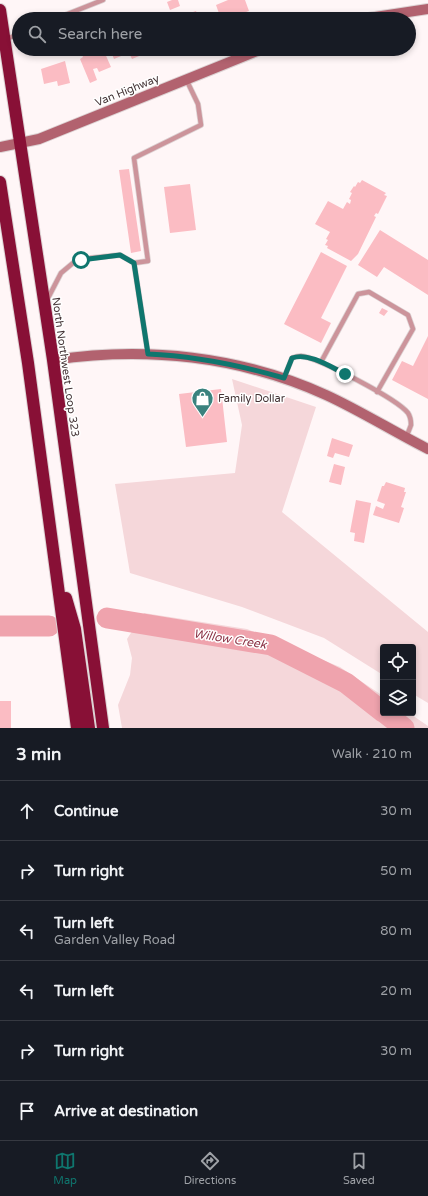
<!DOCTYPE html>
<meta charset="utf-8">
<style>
:root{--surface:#171b24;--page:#20242c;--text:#f1f3f6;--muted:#9ea1a6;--line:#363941;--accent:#0f766e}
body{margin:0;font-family:"Varela Round",sans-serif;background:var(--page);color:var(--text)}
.controls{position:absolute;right:12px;bottom:12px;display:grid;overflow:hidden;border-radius:4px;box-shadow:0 2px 6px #0003}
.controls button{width:36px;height:36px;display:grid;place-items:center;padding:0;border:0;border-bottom:1px solid var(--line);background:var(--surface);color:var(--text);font:20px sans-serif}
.stop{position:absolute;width:12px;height:12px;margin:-9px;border:3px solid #0f766e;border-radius:50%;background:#fff}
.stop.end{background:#0f766e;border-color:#fff;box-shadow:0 1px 4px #0008}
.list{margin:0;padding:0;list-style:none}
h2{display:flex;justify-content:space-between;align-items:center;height:52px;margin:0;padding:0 16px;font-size:17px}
h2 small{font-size:13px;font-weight:400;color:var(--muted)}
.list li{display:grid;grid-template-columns:26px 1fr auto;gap:12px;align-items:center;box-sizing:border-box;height:60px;padding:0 16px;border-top:1px solid var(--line)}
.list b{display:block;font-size:15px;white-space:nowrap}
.list p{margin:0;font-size:13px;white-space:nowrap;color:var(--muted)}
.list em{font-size:13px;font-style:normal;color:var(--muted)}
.icon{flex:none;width:22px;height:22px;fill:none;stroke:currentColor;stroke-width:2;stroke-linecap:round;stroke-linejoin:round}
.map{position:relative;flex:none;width:428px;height:728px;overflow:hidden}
.search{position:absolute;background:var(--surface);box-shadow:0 2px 6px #0003;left:12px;right:12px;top:12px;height:44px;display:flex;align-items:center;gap:10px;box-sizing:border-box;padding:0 14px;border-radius:22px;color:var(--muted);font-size:15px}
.sheet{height:412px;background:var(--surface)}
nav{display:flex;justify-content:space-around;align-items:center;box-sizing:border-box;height:56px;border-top:1px solid var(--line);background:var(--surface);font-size:11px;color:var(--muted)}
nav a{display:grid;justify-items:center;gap:2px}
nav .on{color:var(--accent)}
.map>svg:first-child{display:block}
.green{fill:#f5d7da}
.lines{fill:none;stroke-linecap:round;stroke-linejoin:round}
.river{stroke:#efa3ad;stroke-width:21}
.building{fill:#fbbcc3}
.lane-casing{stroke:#ddd3d4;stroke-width:6}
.secondary-casing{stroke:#ddd3d4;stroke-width:12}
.highway-casing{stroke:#ddd3d4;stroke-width:14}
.lane{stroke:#cc949b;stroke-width:4.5}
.secondary{stroke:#b2626f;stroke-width:10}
.highway{stroke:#881036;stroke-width:12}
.route{stroke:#0f766e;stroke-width:5}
.labels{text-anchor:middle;stroke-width:3;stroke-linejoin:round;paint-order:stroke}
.street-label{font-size:11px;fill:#443436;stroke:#fff}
.poi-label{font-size:11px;fill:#443436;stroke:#fff;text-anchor:start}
.water-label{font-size:12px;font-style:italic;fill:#8c3346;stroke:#fff}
</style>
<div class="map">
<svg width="428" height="728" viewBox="0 0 428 728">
<rect width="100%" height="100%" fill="#fff6f7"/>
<!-- green -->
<path class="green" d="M232,379l84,28 -34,105 146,120v71l-15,-9v-47h-30v28l-59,-37 -82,-31 -112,-34 -15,-89 120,-11 7,-48z
M144,613l103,16 93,38 43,29v17h26l19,13v2h-306l-4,-23 12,-30 2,-17 -5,-19z"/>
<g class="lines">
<!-- river -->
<path class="river" d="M107,618l164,27 75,38 37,29
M0,626h49
M385,713l19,15"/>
</g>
<!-- building -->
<path class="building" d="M172,0h6l2,6 -10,4 -3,-8z
M228,0h17l4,11 -23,8h-5l-5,-14z
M196,11l3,8h-26z
M89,15l2,4h-7l-1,-2z
M80,49h23l8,18 -12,5 -2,-4 -4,1 4,11 -7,3 -10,-24 3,-2z
M110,49h34l1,2 -2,1 1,2 -12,5 -2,-4 -3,1 -1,-2 -12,5z
M65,61l5,22 -12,3 -1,-5 -13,3 -3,-15z
M129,169l12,82 -10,2 -12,-83z
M362,180l24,13 -2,2 3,1 -9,18 -2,-1 -2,3 2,1 -18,37 -7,7 -24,-13 1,-2 -3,-1 3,-5 -2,-1 4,-7 -15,-8 13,-23 15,8 4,-7 3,2 1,-4 -2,-1 3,-6 -2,-1 4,-6 1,1 3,-5 2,1z
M190,184l6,46 -26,3 -6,-46z
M380,230l48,30v35l-44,-28 -7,10 -19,-12z
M321,252l26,14 -26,52 10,5 -10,20 -37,-19z
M382,308l6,3 -4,5 -5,-3z
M428,336v63l-36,-19 10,-19 11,5z
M221,389l6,53 -41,5 -7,-53z
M332,438l21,7 -4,12 -14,-4 -2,5 -6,-2z
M334,464l11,3 -4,18 -12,-3z
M386,482l19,6 -1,4h2l-5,15 3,1 -5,15 -26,-8 3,-9 7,3 2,-5 -8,-3 5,-15h2z
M356,500l15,3 -7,40 -10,-2 1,-8 -5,-1z
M0,701h11v27h-11z"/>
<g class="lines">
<defs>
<path id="lane" d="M55,19l48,-19
M6,39l13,-5
M47,300l14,-27 12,-10 18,-5 29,-3 14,8
M148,354l-14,-91 14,-2 -14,-103 67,-33 -3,-21 -12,-25
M321,362l37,-68 11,-2 39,23 5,14 -36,63
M284,378l8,-20c3,-1 5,-2 9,-2 18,2 96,43 107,57 2,3 3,8 3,12l-5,13"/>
<path id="secondary" d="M362,19l66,-10
M0,147l39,-8 223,-90
M53,360c93,-14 187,-4 273,35 35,16 68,37 102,54"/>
<path id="highway" d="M0,10l53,350 50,368
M0,182l28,181 49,365
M66,598l9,31 14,99"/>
</defs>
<!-- lane casing -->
<use href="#lane" class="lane-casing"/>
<!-- secondary casing -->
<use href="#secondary" class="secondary-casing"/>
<!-- highway casing -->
<use href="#highway" class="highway-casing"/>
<!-- lane -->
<use href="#lane" class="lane"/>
<!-- secondary -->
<use href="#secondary" class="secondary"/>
<!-- highway -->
<use href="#highway" class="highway"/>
</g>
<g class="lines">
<!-- route -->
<path class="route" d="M81,260l39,-5 14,8 14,91c47,2 91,11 136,24l8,-20c16,-6 39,9 53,16"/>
</g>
<!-- icons -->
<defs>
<symbol id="shop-pin" viewBox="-11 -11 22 30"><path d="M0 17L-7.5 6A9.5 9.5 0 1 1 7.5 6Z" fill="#3a827e" stroke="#fff"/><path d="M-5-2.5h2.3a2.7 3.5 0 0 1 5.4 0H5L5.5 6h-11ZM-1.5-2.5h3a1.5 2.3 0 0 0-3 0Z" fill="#fff"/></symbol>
</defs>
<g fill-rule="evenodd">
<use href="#shop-pin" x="190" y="386" width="25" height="34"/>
</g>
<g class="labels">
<!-- street labels -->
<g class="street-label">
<text transform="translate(127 90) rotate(-22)" y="4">Van Highway</text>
<text transform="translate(66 367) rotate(82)" y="4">North Northwest Loop 323</text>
</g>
<!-- poi labels -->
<g class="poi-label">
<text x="218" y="402">Family Dollar</text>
</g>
<!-- water labels -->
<g class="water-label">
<text transform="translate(230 639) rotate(9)" y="4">Willow Creek</text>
</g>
</g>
</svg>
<div class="controls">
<button><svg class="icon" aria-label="locate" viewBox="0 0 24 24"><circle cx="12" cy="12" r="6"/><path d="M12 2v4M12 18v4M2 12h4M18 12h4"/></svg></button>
<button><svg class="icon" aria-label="layers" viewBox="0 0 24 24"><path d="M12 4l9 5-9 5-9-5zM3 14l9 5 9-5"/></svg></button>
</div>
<div class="stop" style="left:81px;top:260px"></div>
<div class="stop end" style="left:345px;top:374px"></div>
<div class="search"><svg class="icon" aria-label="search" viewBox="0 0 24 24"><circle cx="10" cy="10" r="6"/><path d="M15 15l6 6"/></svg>Search here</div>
</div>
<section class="sheet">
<h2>3 min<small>Walk · 210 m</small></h2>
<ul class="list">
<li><svg class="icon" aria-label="ahead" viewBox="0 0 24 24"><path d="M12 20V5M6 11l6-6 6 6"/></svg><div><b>Continue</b></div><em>30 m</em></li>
<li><svg class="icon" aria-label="right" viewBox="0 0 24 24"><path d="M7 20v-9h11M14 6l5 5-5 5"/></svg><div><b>Turn right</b></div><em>50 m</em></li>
<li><svg class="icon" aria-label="left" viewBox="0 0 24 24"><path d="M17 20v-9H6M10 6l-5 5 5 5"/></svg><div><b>Turn left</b><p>Garden Valley Road</p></div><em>80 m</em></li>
<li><svg class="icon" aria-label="left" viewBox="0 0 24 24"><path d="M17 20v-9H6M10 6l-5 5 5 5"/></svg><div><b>Turn left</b></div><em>20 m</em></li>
<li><svg class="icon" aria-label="right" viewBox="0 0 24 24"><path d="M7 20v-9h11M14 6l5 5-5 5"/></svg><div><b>Turn right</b></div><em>30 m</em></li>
<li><svg class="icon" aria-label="arrive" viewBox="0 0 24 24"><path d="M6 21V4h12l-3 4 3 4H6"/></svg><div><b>Arrive at destination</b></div></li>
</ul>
</section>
<nav>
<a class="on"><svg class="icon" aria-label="map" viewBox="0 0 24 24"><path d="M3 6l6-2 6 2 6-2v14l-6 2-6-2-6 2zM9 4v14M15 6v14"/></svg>Map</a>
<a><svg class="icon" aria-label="directions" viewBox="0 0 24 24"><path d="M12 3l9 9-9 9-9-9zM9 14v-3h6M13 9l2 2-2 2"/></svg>Directions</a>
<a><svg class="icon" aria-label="saved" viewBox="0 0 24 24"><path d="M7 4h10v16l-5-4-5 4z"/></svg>Saved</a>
</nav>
